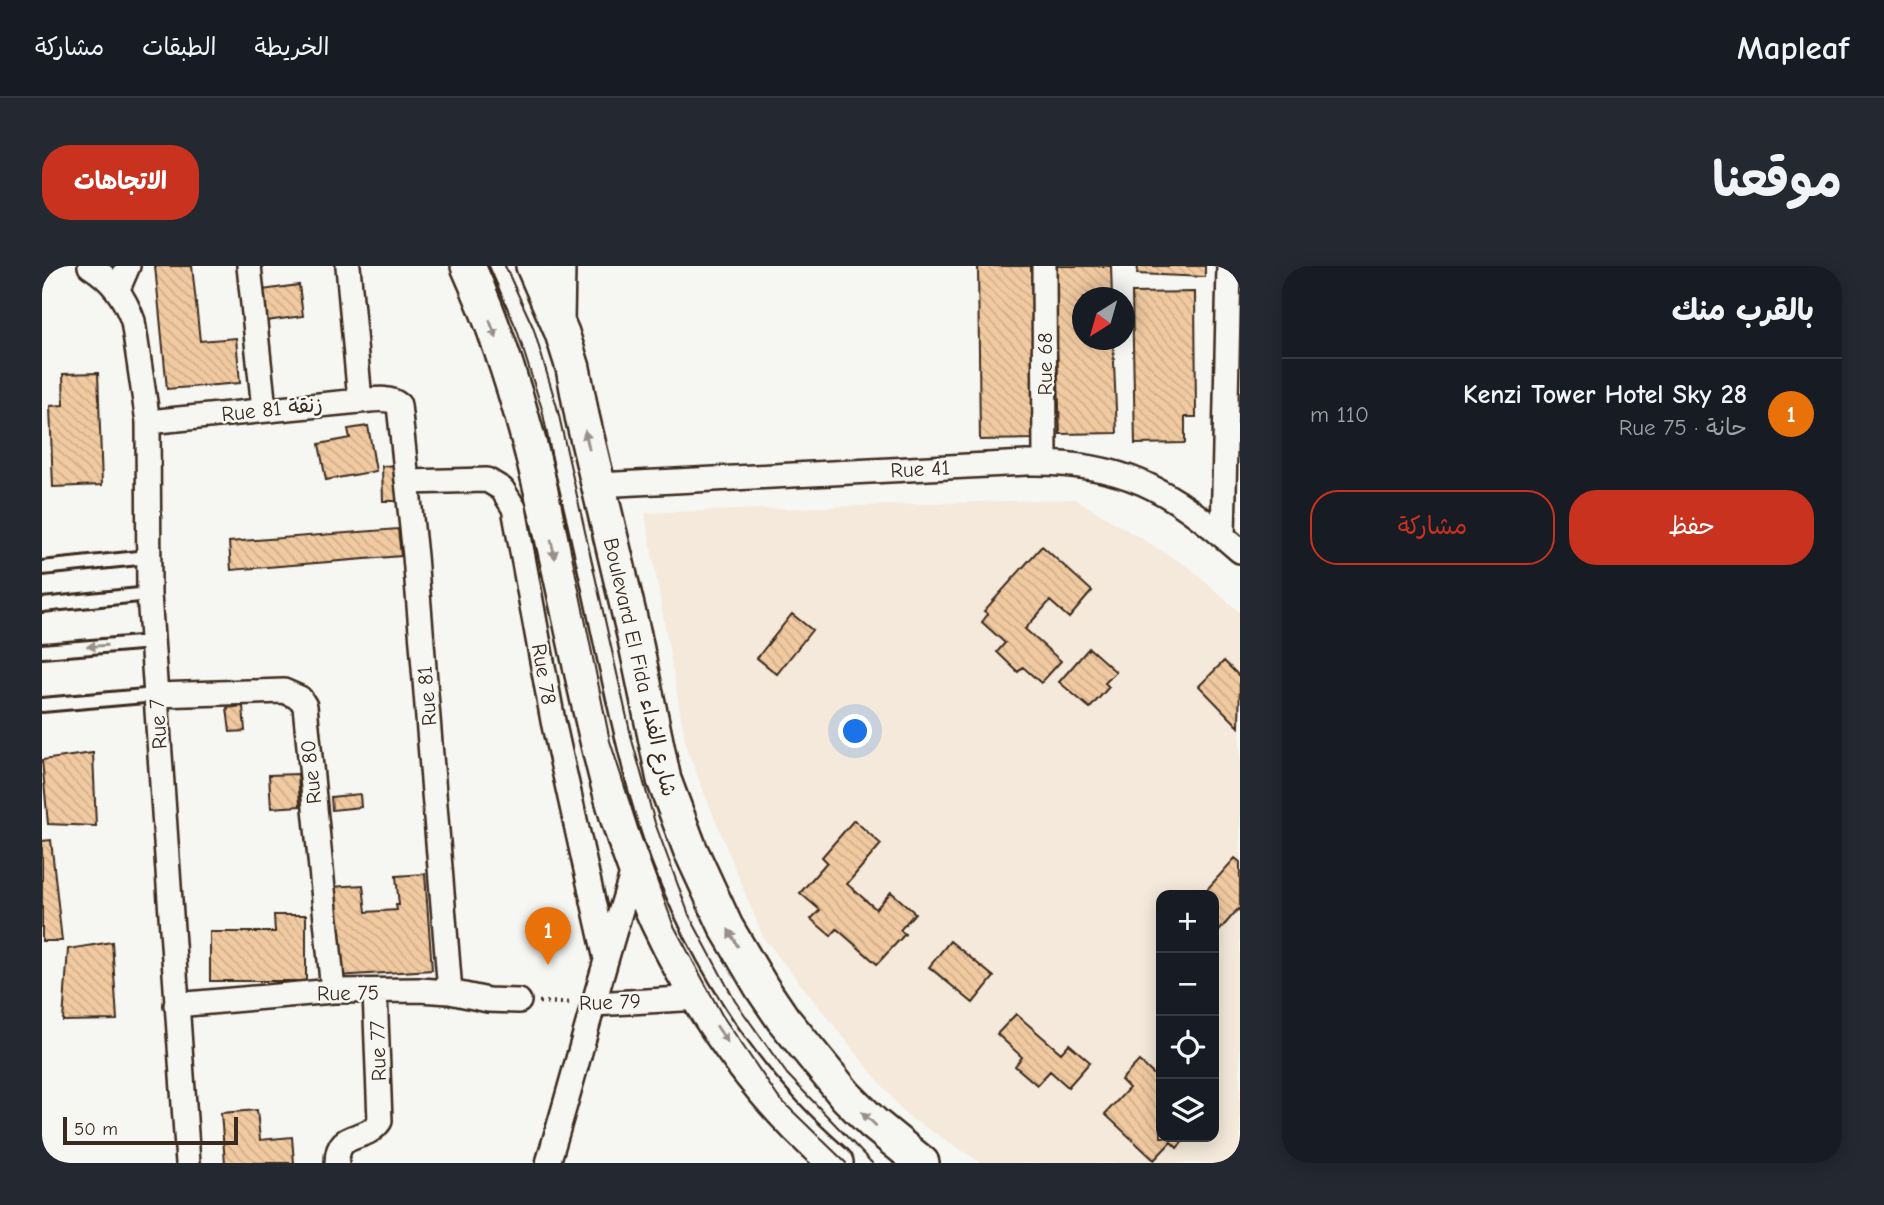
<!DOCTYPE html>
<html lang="ar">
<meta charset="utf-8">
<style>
:root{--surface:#171b24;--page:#242831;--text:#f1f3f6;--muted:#9ea1a6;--line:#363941;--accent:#c8321e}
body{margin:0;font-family:"Comic Neue","Playpen Sans Arabic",sans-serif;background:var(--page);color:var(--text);direction:rtl}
.controls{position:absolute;right:21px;bottom:21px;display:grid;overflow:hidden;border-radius:14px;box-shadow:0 4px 18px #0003}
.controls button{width:63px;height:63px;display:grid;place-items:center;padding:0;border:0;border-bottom:2px solid var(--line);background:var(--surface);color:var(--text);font:35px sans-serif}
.compass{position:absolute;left:1030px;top:21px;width:63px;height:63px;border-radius:50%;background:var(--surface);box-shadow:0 4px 18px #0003;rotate:217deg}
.scale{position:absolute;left:21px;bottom:18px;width:175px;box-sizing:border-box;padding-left:7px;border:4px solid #3b2a1e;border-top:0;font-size:19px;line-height:24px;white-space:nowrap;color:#3b2a1e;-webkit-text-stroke:5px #f6f6f2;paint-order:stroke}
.you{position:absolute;left:814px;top:466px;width:24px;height:24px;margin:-18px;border:5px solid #fff;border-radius:50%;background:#1a73e8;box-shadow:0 0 0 10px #1a73e833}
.badge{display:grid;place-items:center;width:46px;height:46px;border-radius:50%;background:var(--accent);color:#fff;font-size:23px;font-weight:700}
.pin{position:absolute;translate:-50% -58px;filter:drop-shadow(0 2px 4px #0008)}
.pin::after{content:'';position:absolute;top:37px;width:24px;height:21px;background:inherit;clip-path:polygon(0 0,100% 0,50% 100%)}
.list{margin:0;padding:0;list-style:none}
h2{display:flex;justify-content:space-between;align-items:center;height:91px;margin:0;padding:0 28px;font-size:30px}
h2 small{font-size:23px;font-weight:400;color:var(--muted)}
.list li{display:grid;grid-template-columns:46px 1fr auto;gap:21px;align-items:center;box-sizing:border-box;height:112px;padding:0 28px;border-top:2px solid var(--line)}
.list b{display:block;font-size:26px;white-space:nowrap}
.list p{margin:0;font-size:23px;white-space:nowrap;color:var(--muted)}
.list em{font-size:23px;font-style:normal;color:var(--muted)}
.actions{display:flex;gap:14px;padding:21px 28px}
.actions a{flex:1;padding:16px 0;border:2px solid var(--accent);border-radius:28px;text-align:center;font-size:24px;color:var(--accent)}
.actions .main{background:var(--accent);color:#fff}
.icon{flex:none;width:38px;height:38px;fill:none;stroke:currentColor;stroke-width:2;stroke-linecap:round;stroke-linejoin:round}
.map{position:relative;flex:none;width:1198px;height:897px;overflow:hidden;direction:ltr;border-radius:28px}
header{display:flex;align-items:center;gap:42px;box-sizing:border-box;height:98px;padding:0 35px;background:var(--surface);border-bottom:2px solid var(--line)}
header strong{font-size:33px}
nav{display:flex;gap:38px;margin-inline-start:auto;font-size:24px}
.intro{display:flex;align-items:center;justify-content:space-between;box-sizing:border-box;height:168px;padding:0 42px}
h1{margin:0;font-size:49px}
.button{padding:18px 32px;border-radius:28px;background:var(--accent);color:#fff;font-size:24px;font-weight:700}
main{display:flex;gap:42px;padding:0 42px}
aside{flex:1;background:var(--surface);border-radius:28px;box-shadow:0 4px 18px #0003}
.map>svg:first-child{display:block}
.built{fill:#f4e9da;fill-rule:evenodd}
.building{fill:url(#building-back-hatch);stroke:#3b2a1e;stroke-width:2}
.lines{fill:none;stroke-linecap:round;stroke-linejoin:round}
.lane-casing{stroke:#3b2a1e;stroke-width:18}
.street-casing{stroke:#3b2a1e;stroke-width:28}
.secondary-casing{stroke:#3b2a1e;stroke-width:38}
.path{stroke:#3b2a1e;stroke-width:4.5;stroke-dasharray:2 5;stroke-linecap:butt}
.lane{stroke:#f6f6f2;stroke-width:12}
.street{stroke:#f6f6f2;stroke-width:23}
.secondary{stroke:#f6f6f2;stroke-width:33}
.tram{stroke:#3b2a1e;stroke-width:2}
.oneway{fill:#989088}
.labels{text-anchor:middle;stroke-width:5;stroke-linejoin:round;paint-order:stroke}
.street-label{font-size:21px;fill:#3b2a1e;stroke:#f6f6f2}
</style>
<header>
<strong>Mapleaf</strong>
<nav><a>الخريطة</a><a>الطبقات</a><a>مشاركة</a></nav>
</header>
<div class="intro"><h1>موقعنا</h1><a class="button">الاتجاهات</a></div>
<main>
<aside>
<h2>بالقرب منك<small></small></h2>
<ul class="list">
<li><span class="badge" style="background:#e8710a">1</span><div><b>Kenzi Tower Hotel Sky 28</b><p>حانة · Rue 75</p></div><em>110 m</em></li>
</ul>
<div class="actions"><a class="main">حفظ</a><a>مشاركة</a></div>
</aside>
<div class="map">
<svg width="1198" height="897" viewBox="0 0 1198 897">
<defs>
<pattern id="building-back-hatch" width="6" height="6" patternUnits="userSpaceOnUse" patternTransform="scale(1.75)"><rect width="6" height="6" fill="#f1caa1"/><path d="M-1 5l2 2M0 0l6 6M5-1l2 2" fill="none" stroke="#d0ae8a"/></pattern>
</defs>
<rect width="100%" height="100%" fill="#f6f6f2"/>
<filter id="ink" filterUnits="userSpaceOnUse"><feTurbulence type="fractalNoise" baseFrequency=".0143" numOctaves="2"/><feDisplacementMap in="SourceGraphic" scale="14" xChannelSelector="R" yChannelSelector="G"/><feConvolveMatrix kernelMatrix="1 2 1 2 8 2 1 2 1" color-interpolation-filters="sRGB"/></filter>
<g filter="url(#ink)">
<!-- built -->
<path class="built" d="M1033,233l115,69 50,45v550h-258l-76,-48 -143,-178 -76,-187 -42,-237zM1119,629h53v242h-53z"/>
<!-- building -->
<path class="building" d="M113,0h37l8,75 36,-3 4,45 -73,6z
M936,0h54l2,173 -54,1z
M1012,0h57l1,32h-29v42h30l4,93 -57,1z
M1096,0h67v11l-68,-3z
M257,19l4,31 -37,5 -4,-31z
M1153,26l1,125h-11v26l-50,1 -3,-151z
M56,107l4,112 -49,2 -3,-81 14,-1 -1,-31z
M326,160l8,45 -50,9 -7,-36 31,-6 -2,-9z
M359,199l1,36h-19l-1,-35z
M356,263l3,27 -170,14 -2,-28z
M1000,280l50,45 -23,27 -19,-17 -25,28 36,32 -20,22 -18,-16 -5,5 -21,-20 8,-9 -23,-21 6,-8 -4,-3z
M750,348l20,16 -35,44 -20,-16z
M1047,382l27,24 -11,11 4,4 -19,21 -31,-26z
M1182,395l16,16 -1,50 -40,-41z
M201,440l2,25 -15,1 -3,-24z
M51,487l3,73 -48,-2 -6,-64z
M256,508l2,32 -29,2 -2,-33z
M318,528l1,13 -29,3 -1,-13z
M812,554l27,24 -34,40 29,25 15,-17 24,21 -15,17 5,4 -28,30 -40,-35 -6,7 -20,-17 9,-9 -20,-17 27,-31 -5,-5z
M9,574l11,101h-20v-100z
M1193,592l5,4v49l-2,-2 -24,28v-42h-12z
M383,608l7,96 -95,6 -7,-89 33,-2 3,27 31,-2 -1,-5h3l-3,-29z
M232,649h32v66h-96v-49h65z
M908,675l44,36 -21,26 -44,-36z
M70,676l5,78 -54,1 5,-72z
M974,748l45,39 8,-9 21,18 -22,25 -18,-16 -13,14 -22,-19 7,-9 -25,-23z
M1097,795l22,20v56h26l-10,11 -6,-6 -17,18 -49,-46 24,-26 -8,-8z
M215,844l3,30 32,-3 2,26h-69l-4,-50z"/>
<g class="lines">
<defs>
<path id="lane" d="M0,302l106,-11
M0,339l107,-11
M0,385l110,-9
M0,439l114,-10"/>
<path id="street" d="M48,0c22,14 34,30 43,55l15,101 1,172 39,569
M207,0l15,143
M306,0l12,135
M1002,0l1,196
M76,23l10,-23
M520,57l1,-57
M106,156l212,-21c13,-1 30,-5 39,4l16,151 35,436
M366,216l79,-2 15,9 12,19 39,213 52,234
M556,219l428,-22c96,-2 144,26 214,88
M1181,270l6,-270
M114,429l128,-4 16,7 5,8 28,285
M552,738l106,-6
M134,739l157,-14 86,-1 31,2 38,8 31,1
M295,897c0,-35 28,-19 43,-42l-5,-129
M506,897c30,-99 55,-200 87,-298"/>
<path id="secondary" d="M426,0c75,166 95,351 142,526 37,138 117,278 226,371
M491,0l29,67 11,35 9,48 52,219 30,145 26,69 36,78 36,61 21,31 63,77 27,27 49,40"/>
</defs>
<!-- lane casing -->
<use href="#lane" class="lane-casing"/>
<!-- street casing -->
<use href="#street" class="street-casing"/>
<!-- secondary casing -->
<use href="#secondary" class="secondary-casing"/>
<!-- path -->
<path class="path" d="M497,736l33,1"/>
<!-- lane -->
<use href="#lane" class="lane"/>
<!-- street -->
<use href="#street" class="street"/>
<!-- secondary -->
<use href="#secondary" class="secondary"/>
<!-- tram -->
<path class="tram" d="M447,0l28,64 25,79 68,332 28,87 35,96 49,91 56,82 68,66
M463,0l28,61 24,80 75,333 23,83 34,92 46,86 52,73 85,89"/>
</g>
<!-- one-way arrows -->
<defs><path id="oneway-solid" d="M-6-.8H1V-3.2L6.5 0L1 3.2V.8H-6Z" transform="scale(1.75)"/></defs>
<g class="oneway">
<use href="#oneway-solid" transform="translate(451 63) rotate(69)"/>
<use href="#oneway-solid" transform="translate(545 174) rotate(-103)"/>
<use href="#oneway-solid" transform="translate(511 283) rotate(78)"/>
<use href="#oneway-solid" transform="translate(55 380) rotate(176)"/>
<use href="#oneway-solid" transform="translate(691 672) rotate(-119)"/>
<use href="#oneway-solid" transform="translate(680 768) rotate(56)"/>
<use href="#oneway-solid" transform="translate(827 853) rotate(-136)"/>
</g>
</g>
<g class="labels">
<!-- street labels -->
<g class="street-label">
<text transform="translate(1003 98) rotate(-90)" y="7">Rue 68</text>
<text transform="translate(230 143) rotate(-6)" y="7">Rue 81 زنقة</text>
<text transform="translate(878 203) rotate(-3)" y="7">Rue 41</text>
<text transform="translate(598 401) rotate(77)" y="7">Boulevard El Fida شارع الفداء</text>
<text transform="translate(502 408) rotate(80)" y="7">Rue 78</text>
<text transform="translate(385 430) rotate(-95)" y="7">Rue 81</text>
<text transform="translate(116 458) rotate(-94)" y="7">Rue 7</text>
<text transform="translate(269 506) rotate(-96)" y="7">Rue 80</text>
<text transform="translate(306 727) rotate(-1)" y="7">Rue 75</text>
<text transform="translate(568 736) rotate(-2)" y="7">Rue 79</text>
<text transform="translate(336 785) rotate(-92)" y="7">Rue 77</text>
</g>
</g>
</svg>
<div class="controls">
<button>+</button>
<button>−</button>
<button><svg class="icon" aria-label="locate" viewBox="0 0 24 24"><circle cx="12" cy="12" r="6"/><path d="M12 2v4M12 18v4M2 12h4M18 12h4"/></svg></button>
<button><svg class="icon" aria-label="layers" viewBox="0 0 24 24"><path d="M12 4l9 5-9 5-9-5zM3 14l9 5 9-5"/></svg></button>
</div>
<svg class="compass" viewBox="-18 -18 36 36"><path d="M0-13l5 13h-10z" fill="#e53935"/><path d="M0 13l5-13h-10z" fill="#9ea1a6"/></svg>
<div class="scale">50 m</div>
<div class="you"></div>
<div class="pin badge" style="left:506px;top:699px;background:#e8710a">1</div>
</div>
</main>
